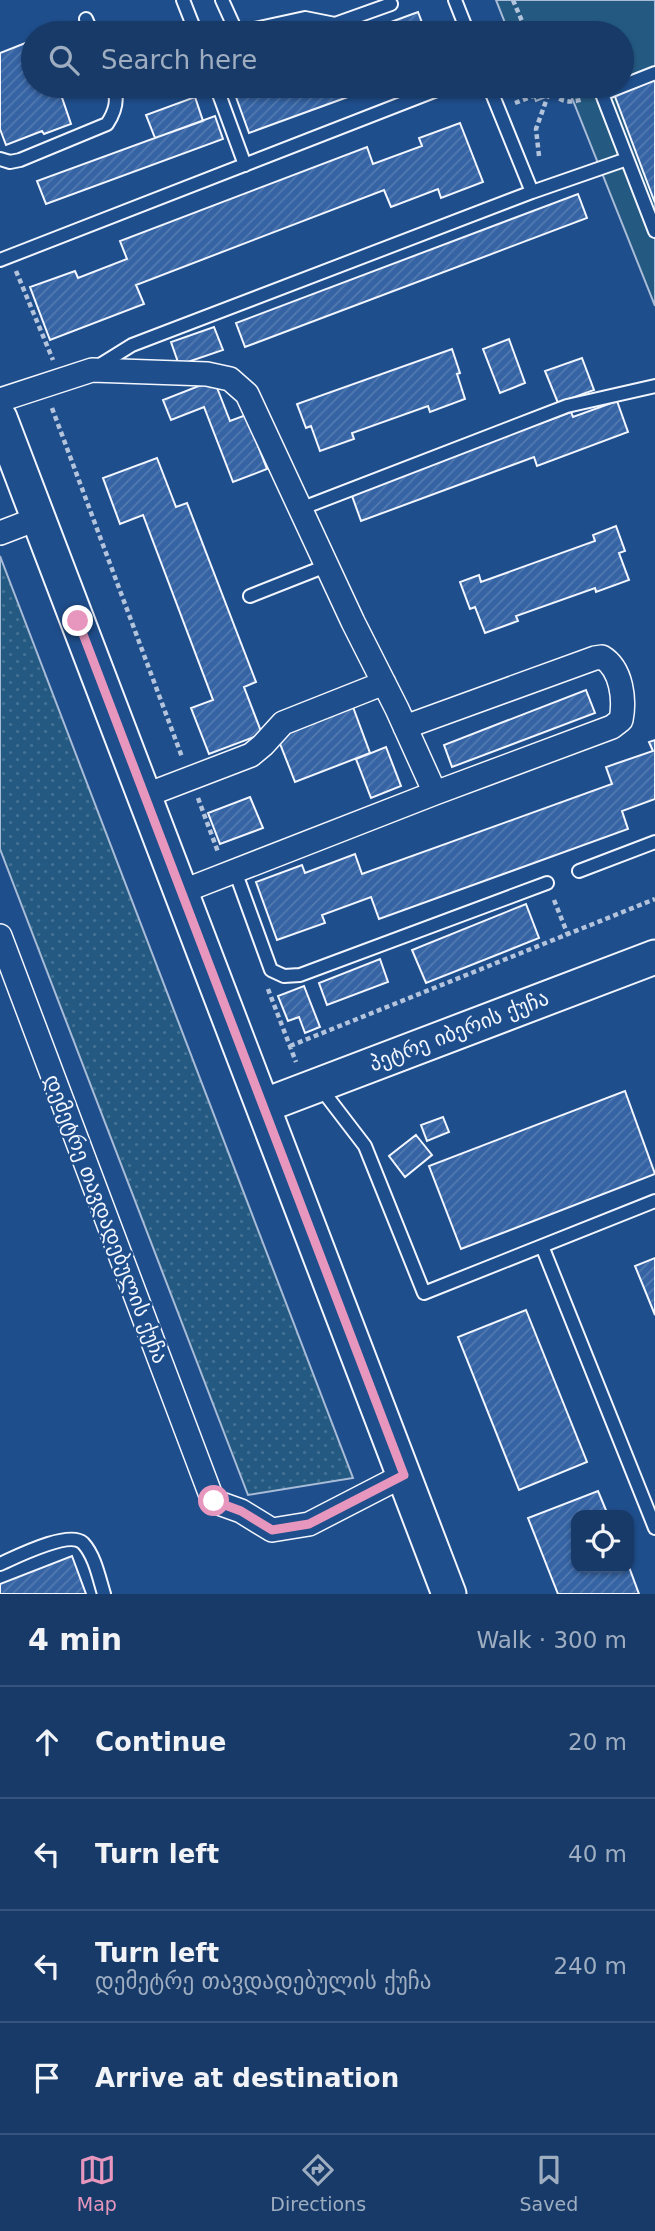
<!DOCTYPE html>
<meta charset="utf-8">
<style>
:root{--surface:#173a69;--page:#20416f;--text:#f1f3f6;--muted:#9eadc0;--line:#36547d;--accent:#e797bd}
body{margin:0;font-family:"DejaVu Sans","Noto Sans Georgian",sans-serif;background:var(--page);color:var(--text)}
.controls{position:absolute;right:21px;bottom:21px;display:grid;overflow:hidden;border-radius:14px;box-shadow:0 2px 5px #0004}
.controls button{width:63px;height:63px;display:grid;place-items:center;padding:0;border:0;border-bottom:2px solid var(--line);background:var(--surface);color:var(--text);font:35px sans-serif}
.stop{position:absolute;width:21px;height:21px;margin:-16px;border:5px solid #e797bd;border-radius:50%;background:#fff}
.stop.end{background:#e797bd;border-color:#fff;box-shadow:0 2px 7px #0008}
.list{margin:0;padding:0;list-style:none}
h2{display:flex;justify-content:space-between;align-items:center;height:91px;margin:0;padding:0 28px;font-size:30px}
h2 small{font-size:23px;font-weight:400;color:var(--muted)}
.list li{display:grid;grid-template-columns:46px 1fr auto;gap:21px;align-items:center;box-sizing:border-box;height:112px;padding:0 28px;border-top:2px solid var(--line)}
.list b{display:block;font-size:26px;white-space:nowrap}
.list p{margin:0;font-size:23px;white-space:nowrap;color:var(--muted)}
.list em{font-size:23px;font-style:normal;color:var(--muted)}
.icon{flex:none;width:38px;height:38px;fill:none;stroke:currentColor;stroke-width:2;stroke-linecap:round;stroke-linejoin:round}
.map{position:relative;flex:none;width:655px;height:1594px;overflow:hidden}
.search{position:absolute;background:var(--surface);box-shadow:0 2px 5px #0004;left:21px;right:21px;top:21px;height:77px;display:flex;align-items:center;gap:18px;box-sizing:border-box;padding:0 24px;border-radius:38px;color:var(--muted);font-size:26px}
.sheet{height:539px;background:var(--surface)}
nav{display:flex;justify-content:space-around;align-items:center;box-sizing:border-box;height:98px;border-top:2px solid var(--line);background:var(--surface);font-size:19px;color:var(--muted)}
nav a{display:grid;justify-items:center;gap:4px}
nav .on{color:var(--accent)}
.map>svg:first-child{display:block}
.grass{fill:url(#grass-dots);stroke:#a8bbd7;stroke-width:2}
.park{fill:#245a82;stroke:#a8bbd7;stroke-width:2}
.building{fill:url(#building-hatch);stroke:#f2f6ff;stroke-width:2}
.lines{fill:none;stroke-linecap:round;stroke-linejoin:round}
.lane-casing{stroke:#f2f6ff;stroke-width:16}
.street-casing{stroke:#f2f6ff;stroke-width:26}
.secondary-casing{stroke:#f2f6ff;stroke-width:37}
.path{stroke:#b3c4dc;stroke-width:4.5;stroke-dasharray:5 3.5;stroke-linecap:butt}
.lane{stroke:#1f4e8c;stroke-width:12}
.street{stroke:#1f4e8c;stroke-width:23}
.secondary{stroke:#1f4e8c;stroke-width:33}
.route{stroke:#e797bd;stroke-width:9}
.labels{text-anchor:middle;stroke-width:5;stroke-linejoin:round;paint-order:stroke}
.street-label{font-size:21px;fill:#f2f6ff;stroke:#1f4e8c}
</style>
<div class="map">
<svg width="655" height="1594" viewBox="0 0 655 1594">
<defs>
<pattern id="grass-dots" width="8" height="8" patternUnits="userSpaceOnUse" patternTransform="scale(1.75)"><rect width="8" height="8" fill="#245a82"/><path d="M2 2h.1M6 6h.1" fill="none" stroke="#447295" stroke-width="1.8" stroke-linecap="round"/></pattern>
<pattern id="building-hatch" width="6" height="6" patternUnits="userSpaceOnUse" patternTransform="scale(1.75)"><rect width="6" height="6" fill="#3563a3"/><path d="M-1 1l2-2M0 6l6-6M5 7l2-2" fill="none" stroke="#537ab1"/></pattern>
</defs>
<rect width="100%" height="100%" fill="#1f4e8c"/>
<!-- grass -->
<path class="grass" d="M0,556l353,922 -105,17 -248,-646z"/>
<!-- park -->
<path class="park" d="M496,0h159v306l-87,-218 -32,13 -6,-15h92v-53h-113z"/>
<!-- building -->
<path class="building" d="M418,12l8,21h-65z
M33,40v46h25l13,38 -27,10 -2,-3 -36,14 -6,-16v-76z
M655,79v124l-41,-109z
M232,86h146l-129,47z
M195,97l8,24 -48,17 -9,-23z
M215,116l8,23 -177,65 -9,-23z
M460,123l23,59 -42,16 -3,-9 -47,18 -7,-17 -248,95 8,19 -94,36 -20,-53 45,-16 3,7 49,-19 -7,-18 247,-94 6,17 49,-18 -3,-8z
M578,194l9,24 -342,129 -9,-24z
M214,327l9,23 -44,15 -8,-23z
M509,339l16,44 -25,10 -17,-44z
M452,349l8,24 -3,1 8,25 -35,13 -2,-6 -76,27 2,6 -34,12 -9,-25 -5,2 -9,-24z
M582,358l12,32 -36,13 -13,-32z
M214,380l16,41 16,-6 21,54 -34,13 -29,-75 -33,13 -8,-20z
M617,401l11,31 -91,34 -3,-9 -173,64 -10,-28 220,-81 2,5z
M157,458l19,49 11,-4 69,179 -12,5 18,47 -53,20 -18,-46 22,-8 -70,-185 -23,9 -17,-46z
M616,526l9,25 -6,2 10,27 -33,12 -1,-4 -79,28 2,5 -33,12 -10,-26 -5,2 -10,-27 19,-7 2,7 114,-41 -2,-6z
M586,690l9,23 -143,54 -8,-22z
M353,707l17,46 -75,29 -18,-46z
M655,740v59l-33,12 6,18 -249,90 -8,-22 -49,18 3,8 -48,17 -21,-58 46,-17 3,8 50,-19 7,20 250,-90 -6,-17 47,-16 -4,-9z
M386,747l15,39 -30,12 -15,-39z
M250,797l13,31 -43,16 -12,-31z
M526,904l13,34 -113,45 -14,-33z
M380,959l8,23 -61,23 -8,-22z
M304,986l16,41 -15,6 -6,-16 -11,4 -10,-25z
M625,1091l30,83 -194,75 -32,-83z
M443,1117l6,15 -22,9 -6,-16z
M416,1135l16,20 -27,22 -16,-21z
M655,1258v57l-20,-49z
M526,1310l61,152 -68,28 -61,-153z
M598,1491l10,24h-32v53l53,-1 10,27h-81l-30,-76z
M72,1556l14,38h-86v-10z"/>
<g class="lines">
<defs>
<path id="lane" d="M183,0l13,33
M222,0l15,33
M455,0l13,33
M86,19l6,14
M237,33l68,-15 30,6 56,-20
M655,73l-53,21 53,137
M216,86l29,79
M0,159l10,3 10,-2 87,-36c8,-12 12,-24 6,-38
M532,192l95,-33
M0,260l447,-174
M95,368l37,-23 400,-153 -43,-106
M300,509l267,-103 88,-20
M250,596l76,-30
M235,871l36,99 13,6 16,-1 247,-92
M579,871l76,-29
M319,1086l46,60 59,147 231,-92
M542,1246l113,282
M0,1564c16,-7 69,-34 83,-21 12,13 16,35 21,51"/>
<path id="street" d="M0,400l92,-30 115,4 23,5 17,15 106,228 44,87 38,84
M0,533l39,-15
M144,796l107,-41 12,-10 20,-22 101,-40
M181,892l254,-99 177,-66 9,-7c4,-20 1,-51 -19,-63l-7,1 -190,69
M0,936l213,565 28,10 31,19 37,-6 95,-49"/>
<path id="secondary" d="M0,418l449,1176
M263,1106l392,-149"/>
</defs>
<!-- lane casing -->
<use href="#lane" class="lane-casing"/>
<!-- street casing -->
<use href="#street" class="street-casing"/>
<!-- secondary casing -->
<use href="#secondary" class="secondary-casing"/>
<!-- path -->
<path class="path" d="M513,0l14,33
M548,86c10,16 19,18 36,13
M515,103l34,-13
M539,156l-3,-27 14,-39
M16,271l37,89
M52,408l130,349
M198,798l20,54
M554,900l14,35
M268,989l28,73
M290,1046l365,-147"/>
<!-- lane -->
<use href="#lane" class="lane"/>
<!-- street -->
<use href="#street" class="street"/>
<!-- secondary -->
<use href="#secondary" class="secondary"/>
</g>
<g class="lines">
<!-- route -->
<path class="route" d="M78,621l326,854 -95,49 -37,6 -31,-19 -27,-10"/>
</g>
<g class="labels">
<!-- street labels -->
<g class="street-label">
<text transform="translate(459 1031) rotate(-21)" y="7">პეტრე იბერის ქუჩა</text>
<text transform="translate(106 1219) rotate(69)" y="7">დემეტრე თავდადებულის ქუჩა</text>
</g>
</g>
</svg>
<div class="controls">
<button><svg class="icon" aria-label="locate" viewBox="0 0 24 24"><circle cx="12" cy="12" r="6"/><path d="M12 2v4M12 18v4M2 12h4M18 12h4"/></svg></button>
</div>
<div class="stop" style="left:214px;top:1501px"></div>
<div class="stop end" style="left:78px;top:621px"></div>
<div class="search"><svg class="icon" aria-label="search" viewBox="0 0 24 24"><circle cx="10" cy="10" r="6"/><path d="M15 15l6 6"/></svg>Search here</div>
</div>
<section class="sheet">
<h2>4 min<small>Walk · 300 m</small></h2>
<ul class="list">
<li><svg class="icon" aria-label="ahead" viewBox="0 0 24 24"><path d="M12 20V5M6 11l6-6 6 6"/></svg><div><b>Continue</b></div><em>20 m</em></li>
<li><svg class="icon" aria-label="left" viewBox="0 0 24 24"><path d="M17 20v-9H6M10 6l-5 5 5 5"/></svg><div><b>Turn left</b></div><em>40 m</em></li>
<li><svg class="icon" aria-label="left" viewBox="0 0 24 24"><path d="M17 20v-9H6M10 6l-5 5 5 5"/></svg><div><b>Turn left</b><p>დემეტრე თავდადებულის ქუჩა</p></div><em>240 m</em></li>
<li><svg class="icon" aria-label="arrive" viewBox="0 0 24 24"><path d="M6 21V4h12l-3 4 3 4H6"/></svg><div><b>Arrive at destination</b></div></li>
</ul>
</section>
<nav>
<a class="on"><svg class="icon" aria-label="map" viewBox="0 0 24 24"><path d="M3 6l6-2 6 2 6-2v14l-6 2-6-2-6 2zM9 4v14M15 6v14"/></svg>Map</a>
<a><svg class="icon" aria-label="directions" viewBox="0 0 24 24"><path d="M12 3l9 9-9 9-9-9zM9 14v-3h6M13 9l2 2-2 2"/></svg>Directions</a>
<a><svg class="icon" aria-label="saved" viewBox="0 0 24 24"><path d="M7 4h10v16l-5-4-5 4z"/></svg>Saved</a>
</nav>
